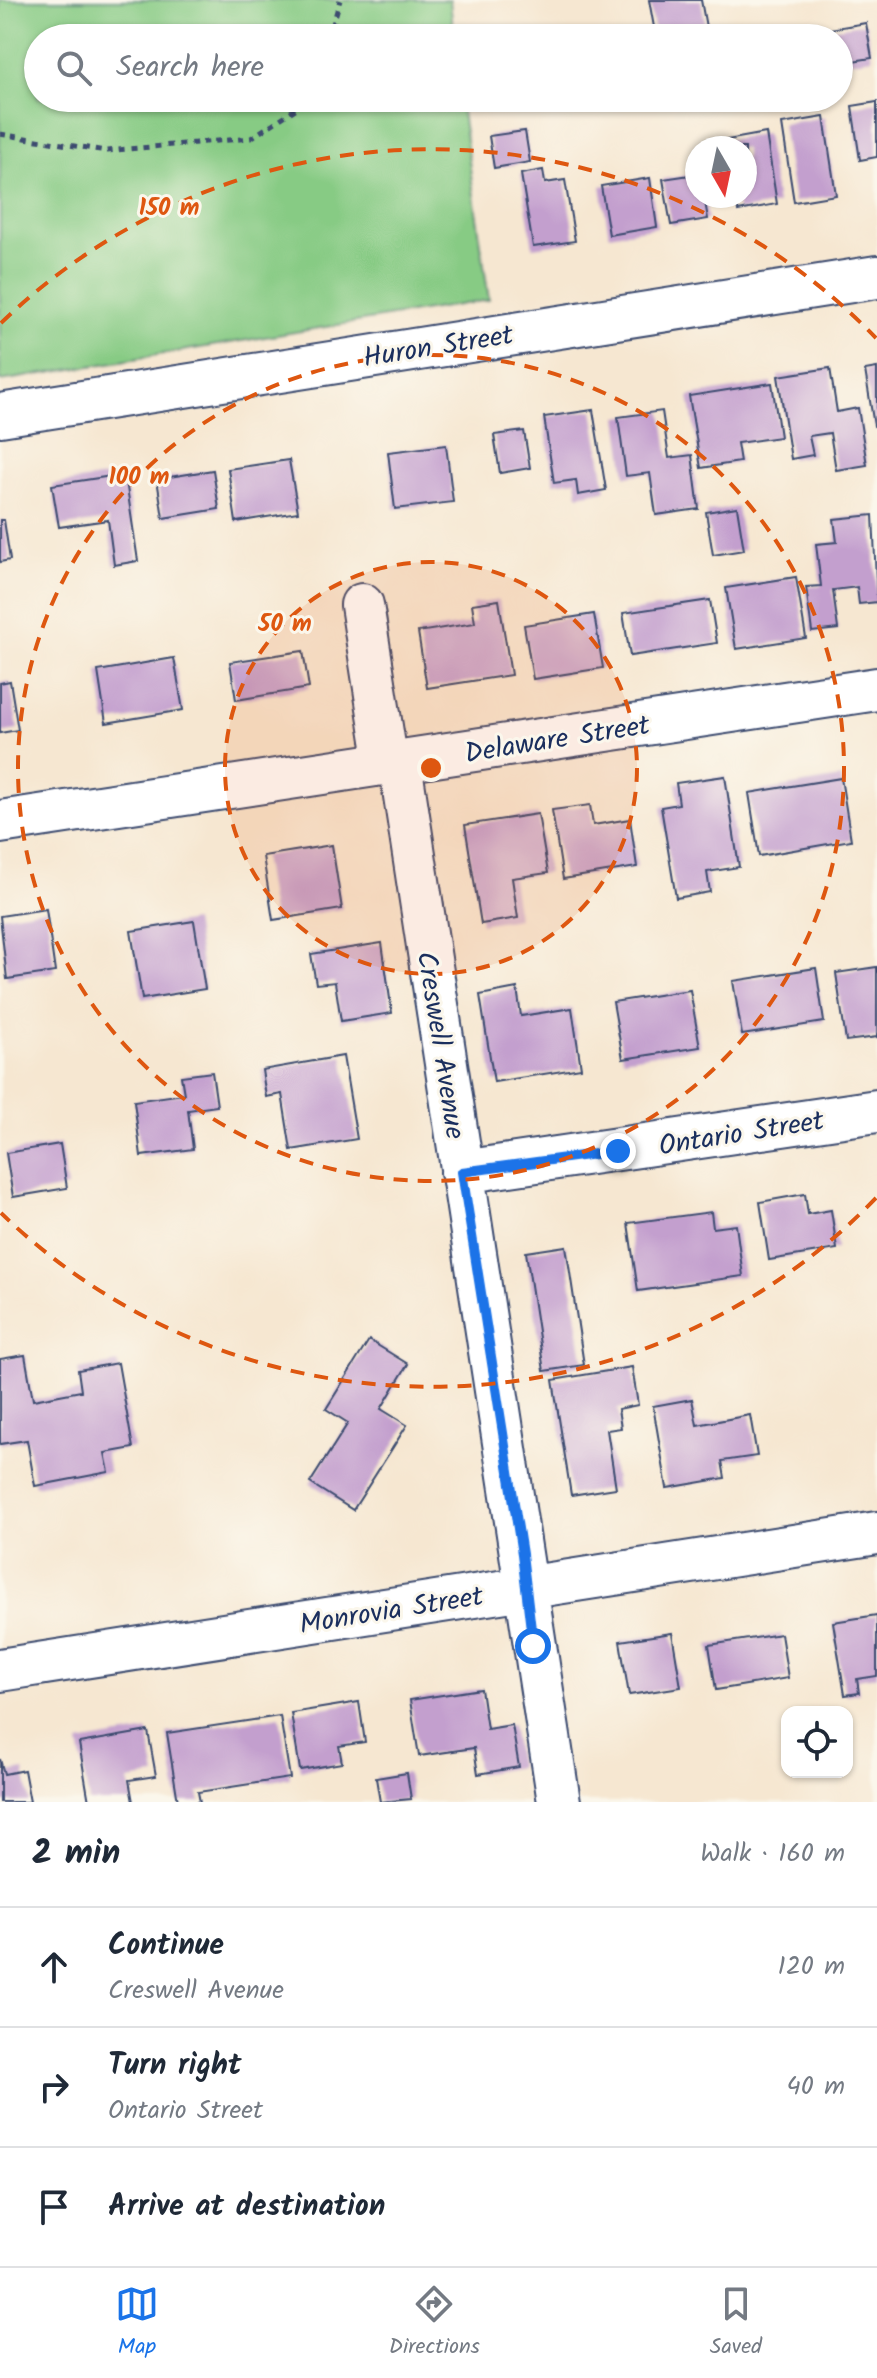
<!DOCTYPE html>
<meta charset="utf-8">
<style>
:root{--surface:#fff;--page:#f6f6f7;--text:#1f2937;--muted:#747a83;--line:#e0e1e3;--accent:#1a73e8}
body{margin:0;font-family:Kalam,sans-serif;background:var(--page);color:var(--text)}
.controls{position:absolute;right:24px;bottom:24px;display:grid;overflow:hidden;border-radius:16px;box-shadow:0 2px 6px #0004}
.controls button{width:72px;height:72px;display:grid;place-items:center;padding:0;border:0;border-bottom:2px solid var(--line);background:var(--surface);color:var(--text);font:40px sans-serif}
.compass{position:absolute;left:685px;top:136px;width:72px;height:72px;border-radius:50%;background:var(--surface);box-shadow:0 2px 6px #0004;rotate:171deg}
.stop{position:absolute;width:24px;height:24px;margin:-18px;border:6px solid #1a73e8;border-radius:50%;background:#fff}
.stop.end{background:#1a73e8;border-color:#fff;box-shadow:0 2px 8px #0008}
.list{margin:0;padding:0;list-style:none}
h2{display:flex;justify-content:space-between;align-items:center;height:104px;margin:0;padding:0 32px;font-size:34px}
h2 small{font-size:26px;font-weight:400;color:var(--muted)}
.list li{display:grid;grid-template-columns:52px 1fr auto;gap:24px;align-items:center;box-sizing:border-box;height:120px;padding:0 32px;border-top:2px solid var(--line)}
.list b{display:block;font-size:30px;white-space:nowrap}
.list p{margin:0;font-size:26px;white-space:nowrap;color:var(--muted)}
.list em{font-size:26px;font-style:normal;color:var(--muted)}
.icon{flex:none;width:44px;height:44px;fill:none;stroke:currentColor;stroke-width:2;stroke-linecap:round;stroke-linejoin:round}
.map{position:relative;flex:none;width:877px;height:1802px;overflow:hidden}
.search{position:absolute;background:var(--surface);box-shadow:0 2px 6px #0004;left:24px;right:24px;top:24px;height:88px;display:flex;align-items:center;gap:20px;box-sizing:border-box;padding:0 28px;border-radius:44px;color:var(--muted);font-size:30px}
.sheet{height:464px;background:var(--surface)}
nav{display:flex;justify-content:space-around;align-items:center;box-sizing:border-box;height:112px;border-top:2px solid var(--line);background:var(--surface);font-size:22px;color:var(--muted)}
nav a{display:grid;justify-items:center;gap:4px}
nav .on{color:var(--accent)}
.map>svg:first-child{display:block}
.green{fill:#87cb84;stroke:#517d71;stroke-width:2}
.building{fill:#c39fce}
.lines{fill:none;stroke-linecap:round;stroke-linejoin:round}
.minor-casing{stroke:#3c4b6f;stroke-width:46}
.path{stroke:#3c4b6f;stroke-width:5;stroke-dasharray:6 6;stroke-linecap:butt}
.minor{stroke:#fff;stroke-width:42}
.route{stroke:#1a73e8;stroke-width:10}
.ring{fill:none;stroke:#de5710;stroke-width:4;stroke-dasharray:14 10}
.labels{text-anchor:middle;stroke-width:6;stroke-linejoin:round;paint-order:stroke}
.street-label{font-size:28px;fill:#1b2f5e;stroke:#fbf7ec}
.centre{fill:#de5710;stroke:#fbf7ec;stroke-width:4}
.ring-label{font-size:24px;text-anchor:middle;font-weight:bold;fill:#de5710;stroke:#fbf7ec;stroke-width:6;stroke-linejoin:round;paint-order:stroke}
</style>
<div class="map">
<svg width="877" height="1802" viewBox="0 0 877 1802">
<rect width="100%" height="100%" fill="#fbf7ec"/>
<filter id="ink" filterUnits="userSpaceOnUse"><feTurbulence type="fractalNoise" baseFrequency=".0125" numOctaves="2"/><feDisplacementMap in="SourceGraphic" scale="16" xChannelSelector="R" yChannelSelector="G"/><feConvolveMatrix kernelMatrix="1 2 1 2 8 2 1 2 1" color-interpolation-filters="sRGB"/></filter>
<filter id="wash" filterUnits="userSpaceOnUse"><feTurbulence type="fractalNoise" baseFrequency=".006" numOctaves="4" result="noise"/><feDisplacementMap in="SourceGraphic" scale="32" xChannelSelector="R" yChannelSelector="G"/><feGaussianBlur stdDeviation="1.8" result="paint"/><feColorMatrix in="noise" values="0 0 0 0 0 0 0 0 0 0 0 0 0 0 0 0 0 1.4 0 .05"/><feComposite in="paint" operator="in"/></filter>
<g filter="url(#wash)">
<rect width="100%" height="100%" fill="#f6e7d1"/>
<!-- green -->
<path class="green" d="M0,0h450l4,38h-416v60h422l29,202 -489,81z"/>
<g id="blocks">
<!-- building -->
<path class="building" d="M649,0h52l7,38h-52z
M866,23l6,35 -33,5v-25h-7l-2,-9z
M877,102v55l-17,3 -8,-54z
M824,117l12,78 -42,7 -12,-78z
M525,131l5,31 -36,6 -5,-32z
M766,133l11,71 -39,7 -2,-15h9v-48h-17l-1,-8z
M543,170l2,13 20,-3 10,61 -42,6 -12,-73z
M697,174v22h7l4,23 -37,6 -8,-46z
M650,178l7,49 -48,8 -8,-49z
M830,368l7,44 21,-4 9,57 -31,5 -6,-37 -21,3 4,19 -22,4 -13,-83z
M877,368v57l-3,1 -9,-56z
M772,383l8,54 -43,6 3,19 -39,6 -12,-72z
M593,410l13,80 -28,5 -2,-15 -22,3 -10,-66z
M662,411l7,47 23,-3 7,54 -43,6 -6,-42 -24,3 -8,-59z
M524,431l6,37 -30,5 -6,-38z
M446,445l7,57 -58,7 -7,-57z
M289,460l9,52 -62,10 -8,-53z
M213,470l6,39 -56,9 -6,-39z
M125,474l13,87 -24,4 -6,-45 -49,7 -7,-42z
M737,507l7,43 -31,5 -7,-43z
M873,515l4,87 -18,2 -2,-17 -24,3 5,39 -26,3 -6,-45 15,-1 -5,-42 21,-2 -3,-23z
M0,520h4l6,40 -10,2z
M796,577l10,61 -70,11 -10,-61z
M499,600l12,75 -84,13 -9,-56 57,-9 -3,-19z
M710,600l7,43 -87,13 -7,-43z
M594,614l9,54 -70,11 -9,-54z
M303,651l6,37 -73,12 -6,-38z
M174,658l9,52 -77,13 -8,-52z
M10,681l8,49 -18,3v-50z
M725,776l14,91 -32,5 3,20 -34,6 -15,-91 18,-3 -3,-21z
M841,778l10,62 -92,16 -10,-63z
M590,805l3,20 37,-6 7,48 -74,12 -11,-69z
M538,814l10,59 -36,5 6,40 -37,6 -16,-99z
M332,845l10,64 -69,11 -10,-64z
M46,909l9,63 -48,7 -7,-63z
M194,921l11,68 -63,10 -11,-68z
M382,943l10,70 -51,8 -6,-39 -19,2 -5,-30z
M877,967v70l-31,4 -10,-68z
M816,968l8,54 -82,13 -9,-54z
M517,988l4,28 51,-8 9,60 -87,14 -14,-87z
M690,990l10,57 -77,12 -10,-57z
M343,1056l14,83 -66,11 -9,-56 -16,3 -4,-27z
M212,1072l5,34 -29,4 5,39 -52,7 -7,-55 50,-7 -3,-18z
M60,1144l7,44 -54,9 -7,-44z
M805,1194l3,20 23,-4 6,39 -68,11 -9,-58z
M711,1212l2,16 23,-3 7,51 -105,15 -10,-68z
M566,1246l18,119 -40,6 -18,-119z
M369,1340l39,24 -27,45 26,16 -54,85 -43,-27 38,-60 -22,-14z
M25,1355l8,45 48,-9 -3,-21 40,-7 15,85 -28,5 4,19 -74,14 -8,-46 -27,4v-85z
M632,1367l6,38 -20,4 3,19 -14,2 9,58 -45,7 -18,-115z
M692,1399l5,26 53,-10 7,41 -35,5 3,17 -58,10 -14,-82z
M877,1615v61l-20,3 2,14 -14,2 -12,-73z
M672,1633l9,54 -52,8 -9,-54z
M781,1634l7,44 -72,12 -7,-45z
M481,1689l6,40 25,-4 7,42 -41,7 -4,-26 -55,8 -9,-56z
M359,1702l6,40 -26,4 3,17 -42,7 -9,-57z
M280,1716l10,62 -92,14 2,10h-22l-11,-69z
M148,1731l8,45 -27,4 4,22h-44l-10,-59z
M0,1759l4,15 20,-4 6,32h-30z
M407,1773l4,26 -31,3 -4,-24z"/>
</g>
</g>
<g filter="url(#ink)">
<use href="#blocks" fill-opacity="0" stroke="#3c4b6f" stroke-width="2"/>
<g class="lines">
<defs>
<path id="minor" d="M0,415l877,-138
M362,605l25,160
M400,763l159,1039
M0,822l877,-133
M462,1172l415,-61
M0,1670l877,-137"/>
</defs>
<!-- minor casing -->
<use href="#minor" class="minor-casing"/>
<!-- path -->
<path class="path" d="M329,38l11,-38
M0,134l106,17 145,-13 61,-40"/>
<!-- minor -->
<use href="#minor" class="minor"/>
</g>
</g>
<g class="lines" filter="url(#ink)">
<!-- route -->
<path class="route" d="M533,1646l-11,-92 -60,-382 156,-21"/>
</g>
<!-- distance rings -->
<circle cx="431" cy="768" r="206" fill="#de5710" fill-opacity=".12"/>
<g class="ring">
<circle cx="431" cy="768" r="206"/>
<circle cx="431" cy="768" r="413"/>
<path d="M876 1198A619 619 0 0 1 1 1213M1 323A619 619 0 0 1 876 338"/>
</g>
<g class="labels">
<!-- street labels -->
<g class="street-label">
<text transform="translate(438 345) rotate(-9)" y="10">Huron Street</text>
<text transform="translate(557 738) rotate(-9)" y="10">Delaware Street</text>
<text transform="translate(442 1045) rotate(81)" y="10">Creswell Avenue</text>
<text transform="translate(741 1132) rotate(-9)" y="10">Ontario Street</text>
<text transform="translate(391 1609) rotate(-9)" y="10">Monrovia Street</text>
</g>
</g>
<circle cx="431" cy="768" r="12" class="centre"/>
<g class="ring-label">
<text x="169" y="215">150 m</text>
<text x="139" y="484">100 m</text>
<text x="285" y="631">50 m</text>
</g>
</svg>
<div class="controls">
<button><svg class="icon" aria-label="locate" viewBox="0 0 24 24"><circle cx="12" cy="12" r="6"/><path d="M12 2v4M12 18v4M2 12h4M18 12h4"/></svg></button>
</div>
<svg class="compass" viewBox="-18 -18 36 36"><path d="M0-13l5 13h-10z" fill="#e53935"/><path d="M0 13l5-13h-10z" fill="#747a83"/></svg>
<div class="stop" style="left:533px;top:1646px"></div>
<div class="stop end" style="left:618px;top:1151px"></div>
<div class="search"><svg class="icon" aria-label="search" viewBox="0 0 24 24"><circle cx="10" cy="10" r="6"/><path d="M15 15l6 6"/></svg>Search here</div>
</div>
<section class="sheet">
<h2>2 min<small>Walk · 160 m</small></h2>
<ul class="list">
<li><svg class="icon" aria-label="ahead" viewBox="0 0 24 24"><path d="M12 20V5M6 11l6-6 6 6"/></svg><div><b>Continue</b><p>Creswell Avenue</p></div><em>120 m</em></li>
<li><svg class="icon" aria-label="right" viewBox="0 0 24 24"><path d="M7 20v-9h11M14 6l5 5-5 5"/></svg><div><b>Turn right</b><p>Ontario Street</p></div><em>40 m</em></li>
<li><svg class="icon" aria-label="arrive" viewBox="0 0 24 24"><path d="M6 21V4h12l-3 4 3 4H6"/></svg><div><b>Arrive at destination</b></div></li>
</ul>
</section>
<nav>
<a class="on"><svg class="icon" aria-label="map" viewBox="0 0 24 24"><path d="M3 6l6-2 6 2 6-2v14l-6 2-6-2-6 2zM9 4v14M15 6v14"/></svg>Map</a>
<a><svg class="icon" aria-label="directions" viewBox="0 0 24 24"><path d="M12 3l9 9-9 9-9-9zM9 14v-3h6M13 9l2 2-2 2"/></svg>Directions</a>
<a><svg class="icon" aria-label="saved" viewBox="0 0 24 24"><path d="M7 4h10v16l-5-4-5 4z"/></svg>Saved</a>
</nav>
